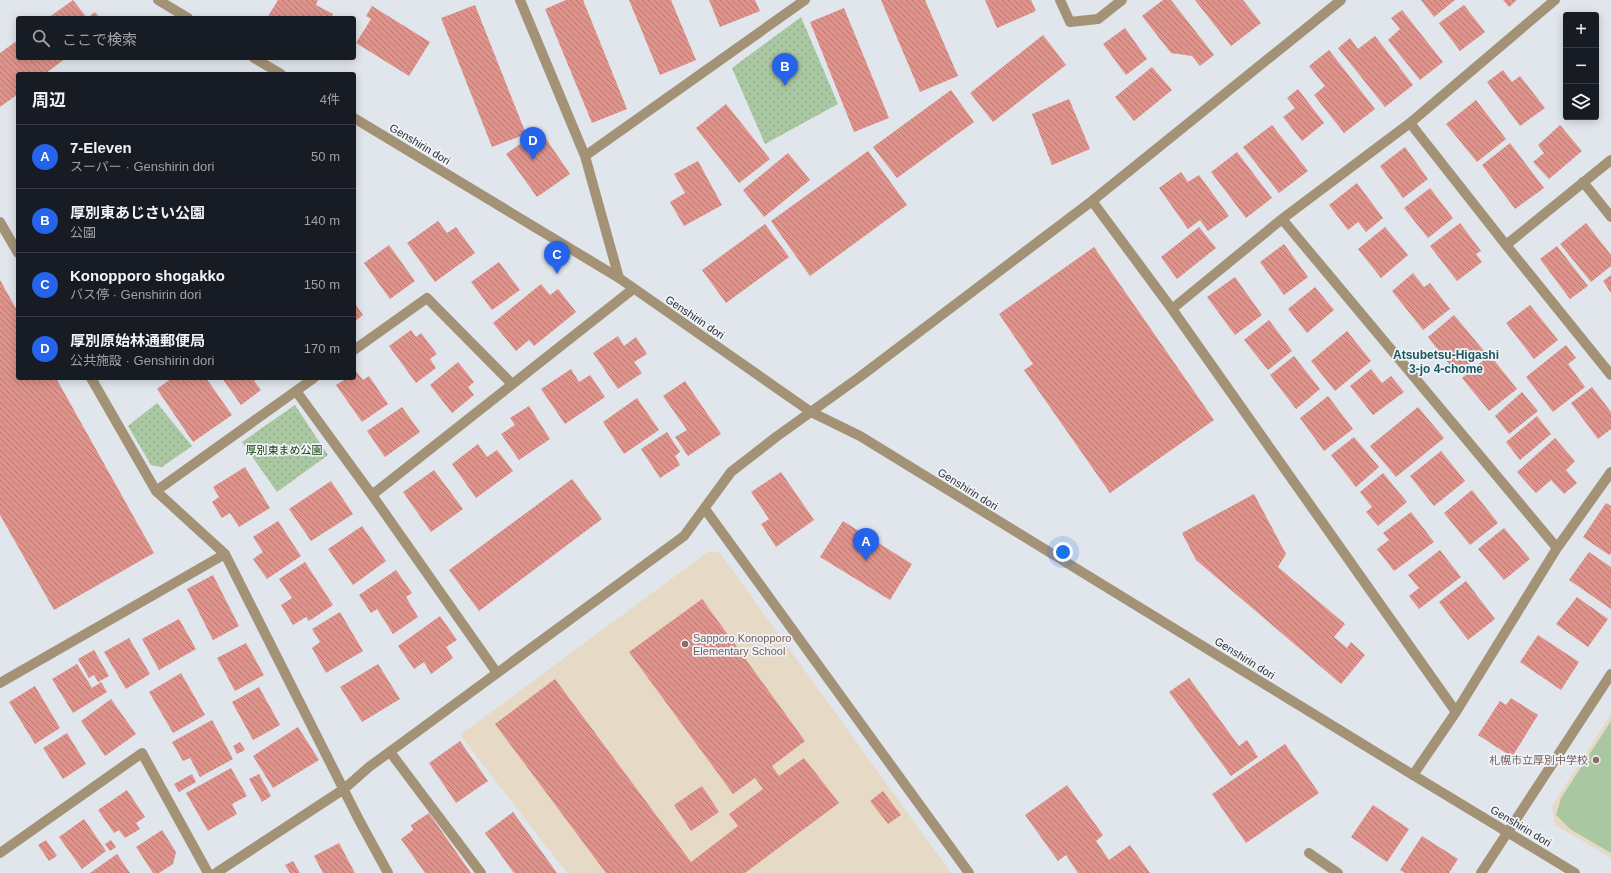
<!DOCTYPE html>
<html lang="ja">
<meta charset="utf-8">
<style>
:root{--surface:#171b24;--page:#242831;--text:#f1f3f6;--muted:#9ea1a6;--line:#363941;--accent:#2563eb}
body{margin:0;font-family:Helvetica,"Noto Sans JP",sans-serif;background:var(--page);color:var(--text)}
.controls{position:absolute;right:12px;top:12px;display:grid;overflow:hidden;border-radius:4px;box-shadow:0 2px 10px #0003}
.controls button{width:36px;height:36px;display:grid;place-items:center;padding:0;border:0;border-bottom:1px solid var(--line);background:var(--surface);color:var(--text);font:20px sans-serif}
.you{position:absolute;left:1063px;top:552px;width:14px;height:14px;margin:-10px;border:3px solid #fff;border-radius:50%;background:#1a73e8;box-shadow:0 0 0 6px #1a73e833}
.badge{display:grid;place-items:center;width:26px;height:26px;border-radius:50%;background:var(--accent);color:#fff;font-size:13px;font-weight:700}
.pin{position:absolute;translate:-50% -33px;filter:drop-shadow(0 1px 2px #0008)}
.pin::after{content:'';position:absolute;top:21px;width:14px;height:12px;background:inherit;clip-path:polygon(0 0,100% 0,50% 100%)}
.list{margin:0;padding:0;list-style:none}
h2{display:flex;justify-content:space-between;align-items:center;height:52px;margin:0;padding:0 16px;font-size:17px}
h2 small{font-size:13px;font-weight:400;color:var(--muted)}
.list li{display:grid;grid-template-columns:26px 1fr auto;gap:12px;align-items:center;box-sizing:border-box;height:64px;padding:0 16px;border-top:1px solid var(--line)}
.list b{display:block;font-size:15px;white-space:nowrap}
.list p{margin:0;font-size:13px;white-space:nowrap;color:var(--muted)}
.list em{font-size:13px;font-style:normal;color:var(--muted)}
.icon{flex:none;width:22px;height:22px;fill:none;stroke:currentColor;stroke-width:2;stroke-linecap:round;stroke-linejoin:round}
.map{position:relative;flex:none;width:1611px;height:873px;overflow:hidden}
.search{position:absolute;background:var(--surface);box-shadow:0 2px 10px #0003;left:16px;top:16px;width:340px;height:44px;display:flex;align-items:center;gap:10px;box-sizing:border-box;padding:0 14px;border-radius:4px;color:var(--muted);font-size:15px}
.panel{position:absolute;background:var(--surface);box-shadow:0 2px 10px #0003;left:16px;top:72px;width:340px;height:308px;border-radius:4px}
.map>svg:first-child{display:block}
.education{fill:#e6dac6}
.grass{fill:#a9c7a1}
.park{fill:url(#park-dots)}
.building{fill:url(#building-back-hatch)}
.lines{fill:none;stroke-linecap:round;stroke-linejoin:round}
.service{stroke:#a49277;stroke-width:10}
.minor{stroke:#a49277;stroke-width:10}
.tertiary{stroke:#a49277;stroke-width:10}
.education-dot{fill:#8d6e63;stroke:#eff3fa;stroke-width:1.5}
.labels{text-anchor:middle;stroke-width:3.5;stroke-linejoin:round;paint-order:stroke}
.street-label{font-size:11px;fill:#2c2e30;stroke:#eff3fa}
.park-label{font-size:11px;fill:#134002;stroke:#eff3fa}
.education-label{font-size:11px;fill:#785e54;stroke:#eff3fa;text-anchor:start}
.neighbourhood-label{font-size:12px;font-weight:bold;fill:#1d585c;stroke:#eff3fa}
</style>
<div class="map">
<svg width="1611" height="873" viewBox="0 0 1611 873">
<defs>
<pattern id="park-dots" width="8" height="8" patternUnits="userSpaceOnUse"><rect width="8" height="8" fill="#a9c7a1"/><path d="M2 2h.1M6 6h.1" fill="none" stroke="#92ab8b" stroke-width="1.8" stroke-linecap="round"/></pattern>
<pattern id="building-back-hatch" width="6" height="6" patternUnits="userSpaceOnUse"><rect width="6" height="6" fill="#e1938b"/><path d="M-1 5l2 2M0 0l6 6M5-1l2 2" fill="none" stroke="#b77872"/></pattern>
</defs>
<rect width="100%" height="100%" fill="#e1e6ec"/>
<!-- education -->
<path class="education" d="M709,551l11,2 231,320h-384l-107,-138z
M1611,714v144l-56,-33 -3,-19z"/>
<!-- grass -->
<path class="grass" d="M1611,721v132l-41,-24 -14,-14 5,-17z"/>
<!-- park -->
<path class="park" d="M801,17l37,87 -73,40 -33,-76z
M157,403l35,43 -30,21 -11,-2 -23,-39z
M295,405l33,50 -51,37 -35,-50z"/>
<!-- building -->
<path class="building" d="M73,0l14,18 8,-6 5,6h-52z
M278,0h40l-2,5 17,9 -2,4h-64z
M566,0h17l44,109 -35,14 -47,-114z
M629,0h42l25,60 -36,15z
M709,0h46l5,11 -40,16z
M881,0h44l33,76 -38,16z
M985,0h46l5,11 -39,17z
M1163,0h8l43,55 -14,11 -8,-10 -21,-3 -29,-37z
M1195,0h48l18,23 -30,23z
M1421,0h34l-21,17z
M1503,0h14l-8,7z
M475,5l51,129 -34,13 -51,-129z
M1464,5l21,27 -25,19 -21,-28z
M372,6l58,36 -21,34 -53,-33 15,-24 -5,-3z
M844,8l45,110 -35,14 -44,-110z
M1402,10l41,52 -23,18 -32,-40 12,-11 -9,-11z
M1125,28l22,31 -21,16 -23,-31z
M1043,35l23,30 -73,57 -23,-29z
M1375,36l38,49 -28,22 -47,-59 12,-10 8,11z
M18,40v18h48l-21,16h-27v20l-18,13v-54z
M1329,50l46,59 -31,24 -30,-38 11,-9 -16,-20z
M1152,67l20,23 -38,31 -19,-24z
M1503,70l9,12 8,-6 25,32 -25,18 -33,-44z
M1298,89l26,34 -22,18 -19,-24 12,-9 -8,-10z
M951,90l23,32 -77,56 -24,-31z
M1069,99l21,50 -38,16 -20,-51z
M1476,100l30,39 -29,23 -31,-38z
M726,104l44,55 -31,24 -43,-55z
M1272,125l36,46 -29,22 -36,-46z
M1560,125l22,26 -33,28 -16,-17 11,-9 -6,-8z
M540,130l30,44 -33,23 -31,-43z
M1510,143l34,45 -29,21 -33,-44z
M1405,147l23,32 -25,19 -23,-32z
M868,151l39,54 -97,71 -39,-55z
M1237,152l35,46 -26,20 -35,-46z
M788,153l22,27 -46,37 -21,-27z
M698,161l24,44 -38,21 -14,-24 15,-9 -11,-19z
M1181,172l7,10 11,-7 30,41 -21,15 -8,-11 -12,9 -29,-41z
M1357,183l26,35 -17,14 -8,-10 -10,8 -19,-25z
M1430,188l23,30 -25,20 -24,-30z
M438,221l9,12 9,-6 19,26 -40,29 -28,-39z
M1460,223l21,28 -5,3 6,8 -25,19 -27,-35z
M1586,223l25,32v11l-20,16 -31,-38z
M765,224l24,33 -63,46 -24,-33z
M1199,227l17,21 -39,31 -16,-22z
M1385,227l23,28 -27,23 -23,-29z
M1284,244l24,33 -24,18 -24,-33z
M389,245l26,36 -25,18 -26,-36z
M1557,246l31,40 -18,13 -30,-40z
M1094,247l120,173 -104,73 -86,-123 9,-6 -34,-50z
M499,262l21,28 -28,20 -21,-28z
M1413,273l11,14 6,-4 20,26 -27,21 -31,-39z
M1611,275v18l-8,-12z
M1235,277l27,38 -27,20 -28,-38z
M0,280l18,32v66h38l98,175 -100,57 -54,-95z
M541,284l9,11 8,-6 18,23 -42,34 -5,-6 -13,11 -23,-28z
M1315,287l19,23 -27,23 -19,-24z
M354,302l9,13 -9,7z
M1530,305l28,35 -24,19 -28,-36z
M1454,315l31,37 -28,22 -29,-37z
M1269,320l23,31 -24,19 -24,-30z
M411,330l5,7 5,-4 16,21 -7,5 6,9 -20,15 -27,-37z
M1347,331l24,30 -36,30 -24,-30z
M618,336l6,10 12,-9 11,17 -13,8 8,11 -24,16 -25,-36z
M1566,345l10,13 -8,6 17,23 -32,25 -27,-35z
M1490,355l27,34 -28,22 -27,-33z
M1294,356l26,33 -24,20 -26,-34z
M458,362l16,20 -6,5 6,8 -22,18 -22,-28z
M571,369l8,13 11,-7 15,22 -40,27 -24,-35z
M1371,369l11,14 9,-7 13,16 -31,23 -23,-29z
M356,371l7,9 6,-4 19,28 -26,18 -26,-37 11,-7h7v-5z
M172,378h34l26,37 -39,27 -36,-53z
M222,378h36l-4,3 7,9 -20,15z
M685,381l36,53 -33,22 -13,-19 12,-7 -24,-34z
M1592,387l19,25v17l-13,10 -27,-36z
M1522,392l16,19 -29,23 -14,-18z
M1328,396l25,33 -29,22 -24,-33z
M637,398l22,32 -35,24 -21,-32z
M529,406l21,33 -31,21 -18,-26 14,-9 -5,-7z
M402,407l18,25 -35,25 -18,-26z
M1418,407l26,31 -48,39 -26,-31z
M1537,416l14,18 -31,26 -14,-18z
M667,432l13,20 -5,4 5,9 -20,13 -19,-29z
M1354,437l25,30 -23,20 -25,-32z
M1555,438l20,23 -9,9 11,13 -13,11 -13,-14 -15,13 -19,-21z
M478,444l9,13 10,-7 16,21 -37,27 -24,-34z
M1441,451l24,30 -31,25 -24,-30z
M245,467l25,41 -31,19 -9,-14 -8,5 -10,-16 7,-5 -6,-10z
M434,470l29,39 -32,23 -28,-40z
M781,472l33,48 -38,27 -15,-23 8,-5 -18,-27z
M1383,473l24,29 -29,24 -12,-14 6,-5 -12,-15z
M572,479l30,40 -123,92 -30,-41z
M331,481l22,33 -42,27 -22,-32z
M1472,490l26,33 -28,22 -26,-32z
M1254,494l32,60 -8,13 67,57 -11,13 13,11 4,-6 14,13 -24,29 -145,-124 -14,-27z
M1606,503l5,3v47l-2,2 -26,-18z
M1411,512l23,30 -40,29 -17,-22 12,-9 -6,-7z
M278,521l23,35 -34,23 -14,-20 10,-7 -10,-15z
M843,521l69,43 -22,36 -70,-43z
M362,526l24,35 -33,24 -25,-36z
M1504,528l26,31 -26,21 -26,-31z
M1440,550l21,27 -42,32 -10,-13 10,-8 -11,-13z
M1589,552l22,15v42l-42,-29z
M305,562l28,43 -24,16 -3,-4 -13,8 -12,-20 11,-7 -13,-19z
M396,570l16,23 -6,4 12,20 -25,17 -16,-25 -6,4 -12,-18z
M213,575l26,51 -26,14 -26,-51z
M1466,581l29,38 -27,21 -29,-38z
M1577,597l31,22 -20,28 -32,-23z
M702,599l103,142 -33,25 7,10 25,-18 35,45 -94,70h-139l-111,-149 60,-45 136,183 47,-36 -9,-12 34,-25 -8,-11 -22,16 -104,-142z
M340,612l23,39 -37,22 -14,-25 8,-6 -8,-13z
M440,616l17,24 -11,7 7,11 -22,16 -7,-12 -10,7 -16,-23z
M179,619l17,30 -37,21 -17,-31z
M1538,635l41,27 -18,28 -41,-28z
M129,638l21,36 -24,15 -22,-37z
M246,643l18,32 -29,16 -18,-33z
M94,650l15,26 -11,6 -4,-7 -5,3 -11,-19z
M77,664l15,24 9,-6 6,10 -34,21 -21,-34z
M378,664l22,35 -38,23 -22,-35z
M181,673l24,42 -32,18 -24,-41z
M1189,678l50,68 8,-6 11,17 -27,19 -62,-84z
M35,686l25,42 -25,16 -26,-42z
M259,687l21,38 -27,15 -21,-38z
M1511,698l27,17 -26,42 -34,-22 22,-34 6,4z
M111,699l25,35 -31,22 -24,-35z
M212,720l21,39 -33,18 -10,-19 -7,3 -11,-19z
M298,727l21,33 -46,28 -20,-32z
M67,733l19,31 -23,15 -20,-31z
M460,741l28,40 -32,22 -27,-40z
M240,742l5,8 -8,4 -4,-8z
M1285,744l34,49 -73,50 -34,-49z
M231,768l16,28 -15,8 5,10 -29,17 -22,-38z
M192,774l4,8 -17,10 -5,-8z
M259,774l12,22 -9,6 -13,-23z
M1067,785l36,50 -7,6 13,19 21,-15 20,28h-72l-12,-18 -8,6 -33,-46z
M702,786l17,26 -28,19 -17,-26z
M127,790l18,27 -9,6 4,6 -15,9 -6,-8 -5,3 -16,-23z
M883,791l18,24 -13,9 -18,-23z
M1373,805l36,24 -22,33 -36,-25z
M513,812l44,61h-43l-29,-40z
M429,813l42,60h-46l-24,-34 12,-9 -2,-5z
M84,819l22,32 -24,18 -23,-32z
M162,830l14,22 -3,12 -14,9h-6l-17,-26z
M1422,836l36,23 -9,14h-44l-5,-3z
M46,840l11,16 -8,5 -11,-16z
M111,840l5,7 -6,4 -5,-7z
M339,843l16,30h-32l-9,-17z
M117,854l13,19h-40z
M293,861l7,12h-10l-5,-8z"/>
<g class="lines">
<!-- service -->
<path class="service" d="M390,752l91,121"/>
<!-- minor -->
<path class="minor" d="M520,0l65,156 34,122
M1060,0l10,22 28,-3 24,-19
M1410,123l96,122 105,130
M585,156l220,-156
M1583,182l28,35
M1092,201l80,108 284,403
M1282,219l275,329
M0,222l18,31
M1506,245l105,-85
M1172,309l110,-90 128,-96 145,-123
M354,350l73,-52 85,86
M91,378l65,113 69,63 134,266 29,53
M296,391l76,104 125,178
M156,491l158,-113
M372,495l261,-206
M705,509l264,364
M0,683l225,-129
M1413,775l43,-63 101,-164 54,-76
M0,853l142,-100 66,120
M1309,853l29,20
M216,873l128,-84 25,-22 315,-231 47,-64 45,-35 85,-61 231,-175 249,-201"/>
<!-- tertiary -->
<path class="tertiary" d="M158,0l30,18
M254,58l27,16
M354,118l265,160 192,134 49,24 553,339 162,98
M1481,873l130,-199"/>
</g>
<!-- markers -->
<g class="education-dot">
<circle cx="685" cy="644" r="4"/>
<circle cx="1596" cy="760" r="4"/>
</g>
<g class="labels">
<!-- street labels -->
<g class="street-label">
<text transform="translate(420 144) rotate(31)" y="4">Genshirin dori</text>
<text transform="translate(695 317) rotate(34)" y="4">Genshirin dori</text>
<text transform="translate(968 489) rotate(32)" y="4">Genshirin dori</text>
<text transform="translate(1245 658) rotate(32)" y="4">Genshirin dori</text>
<text transform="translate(1521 826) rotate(31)" y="4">Genshirin dori</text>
</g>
<!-- park labels -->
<g class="park-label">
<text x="284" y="454">厚別東まめ公園</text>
</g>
<!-- education labels -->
<g class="education-label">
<text x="693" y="642">Sapporo Konopporo<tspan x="693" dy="13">Elementary School</tspan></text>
<text x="1588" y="764" text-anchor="end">札幌市立厚別中学校</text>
</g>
<!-- neighbourhood labels -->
<g class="neighbourhood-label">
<text x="1446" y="359">Atsubetsu-Higashi<tspan x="1446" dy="14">3-jo 4-chome</tspan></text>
</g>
</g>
</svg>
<div class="controls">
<button>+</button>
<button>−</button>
<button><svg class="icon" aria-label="layers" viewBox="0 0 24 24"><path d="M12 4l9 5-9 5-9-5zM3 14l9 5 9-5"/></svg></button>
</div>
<div class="you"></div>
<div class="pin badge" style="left:866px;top:561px">A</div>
<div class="pin badge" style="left:785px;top:86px">B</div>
<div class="pin badge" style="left:557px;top:274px">C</div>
<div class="pin badge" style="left:533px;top:160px">D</div>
<div class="search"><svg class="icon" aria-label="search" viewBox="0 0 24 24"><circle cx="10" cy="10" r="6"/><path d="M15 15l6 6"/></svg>ここで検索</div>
<section class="panel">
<h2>周辺<small>4件</small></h2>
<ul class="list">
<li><span class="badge">A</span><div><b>7-Eleven</b><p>スーパー · Genshirin dori</p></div><em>50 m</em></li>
<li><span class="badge">B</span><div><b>厚別東あじさい公園</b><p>公園</p></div><em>140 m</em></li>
<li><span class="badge">C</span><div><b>Konopporo shogakko</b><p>バス停 · Genshirin dori</p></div><em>150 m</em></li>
<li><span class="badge">D</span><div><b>厚別原始林通郵便局</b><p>公共施設 · Genshirin dori</p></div><em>170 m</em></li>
</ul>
</section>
</div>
